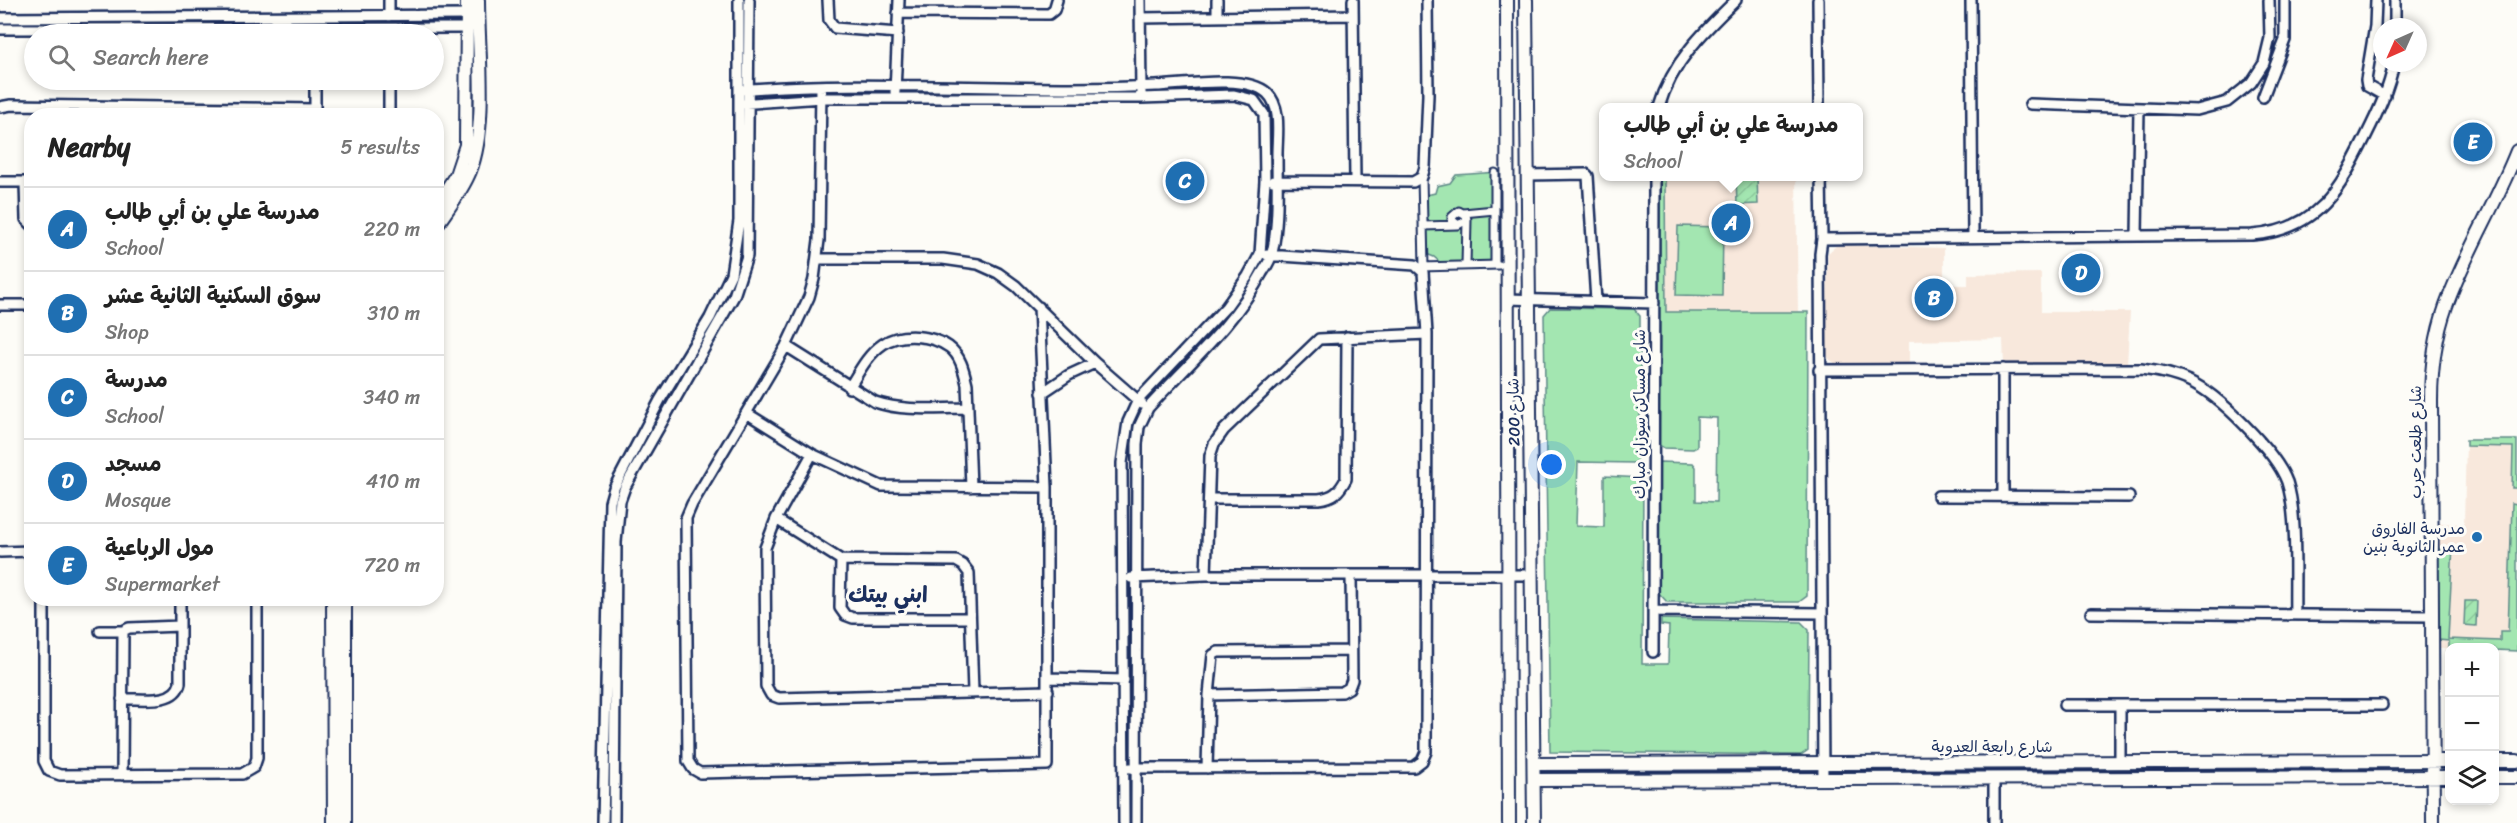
<!DOCTYPE html>
<meta charset="utf-8">
<style>
:root{--surface:#fff;--page:#f2f2f2;--text:#222;--muted:#767676;--line:#e0e0e0;--accent:#1f6fb2}
body{margin:0;font-family:Sriracha,"Playpen Sans Arabic",sans-serif;background:var(--page);color:var(--text)}
.controls{position:absolute;right:18px;bottom:18px;display:grid;overflow:hidden;border-radius:12px;box-shadow:0 3px 9px #0003}
.controls button{width:54px;height:54px;display:grid;place-items:center;padding:0;border:0;border-bottom:2px solid var(--line);background:var(--surface);color:var(--text);font:30px sans-serif}
.compass{position:absolute;left:2373px;top:18px;width:54px;height:54px;border-radius:50%;background:var(--surface);box-shadow:0 3px 9px #0003;rotate:225deg}
.you{position:absolute;left:1552px;top:465px;width:21px;height:21px;margin:-15px;border:4px solid #fff;border-radius:50%;background:#1a73e8;box-shadow:0 0 0 9px #1a73e833}
.badge{display:grid;place-items:center;width:39px;height:39px;border-radius:50%;background:var(--accent);color:#fff;font-size:20px;font-weight:700}
.pin{position:absolute;translate:-50% -50%;border:3px solid #fff;box-shadow:0 2px 6px #0006}
.popup{position:absolute;left:1599px;top:103px;width:264px;height:78px;box-sizing:border-box;display:grid;place-content:center;border-radius:12px;background:var(--surface);filter:drop-shadow(0 2px 4px #0005);font-size:20px;white-space:nowrap;color:var(--muted)}
.popup b{font-size:22px;color:var(--text)}
.popup::after{content:'';position:absolute;left:50%;top:100%;margin-left:-12px;border:12px solid transparent;border-top-color:var(--surface)}
.list{margin:0;padding:0;list-style:none}
h2{display:flex;justify-content:space-between;align-items:center;height:78px;margin:0;padding:0 24px;font-size:26px}
h2 small{font-size:20px;font-weight:400;color:var(--muted)}
.list li{display:grid;grid-template-columns:39px 1fr auto;gap:18px;align-items:center;box-sizing:border-box;height:84px;padding:0 24px;border-top:2px solid var(--line)}
.list b{display:block;font-size:22px;white-space:nowrap}
.list p{margin:0;font-size:20px;white-space:nowrap;color:var(--muted)}
.list em{font-size:20px;font-style:normal;color:var(--muted)}
.icon{flex:none;width:33px;height:33px;fill:none;stroke:currentColor;stroke-width:2;stroke-linecap:round;stroke-linejoin:round}
.map{position:relative;flex:none;width:2517px;height:823px;overflow:hidden}
.search{position:absolute;background:var(--surface);box-shadow:0 3px 9px #0003;left:24px;top:24px;width:420px;height:66px;display:flex;align-items:center;gap:15px;box-sizing:border-box;padding:0 21px;border-radius:33px;color:var(--muted);font-size:22px}
.panel{position:absolute;background:var(--surface);box-shadow:0 3px 9px #0003;left:24px;top:108px;width:420px;height:498px;border-radius:24px}
.map>svg:first-child{display:block}
.built{fill:#f8e8dc}
.park{fill:#a3e6b1;stroke:#5f8a88;stroke-width:1.5}
.garden{fill:url(#garden-furrows);stroke:#5f8a88;stroke-width:1.5}
.lines{fill:none;stroke-linecap:round;stroke-linejoin:round}
.pedestrian-casing{stroke:#1b2f5e;stroke-width:11}
.minor-casing{stroke:#1b2f5e;stroke-width:14}
.tertiary-casing{stroke:#1b2f5e;stroke-width:16}
.pedestrian{stroke:#fdfcf7;stroke-width:7}
.minor{stroke:#fdfcf7;stroke-width:9}
.tertiary{stroke:#fdfcf7;stroke-width:12}
.poi-dot{fill:#1f6fb2;stroke:#fdfcf7;stroke-width:2}
.labels{text-anchor:middle;stroke-width:6;stroke-linejoin:round;paint-order:stroke}
.street-label{font-size:16px;fill:#1b2f5e;stroke:#fdfcf7}
.poi-label{font-size:16px;fill:#1b2f5e;stroke:#fdfcf7;text-anchor:end}
.district-label{font-size:22px;font-weight:bold;fill:#1b2f5e;stroke:#fdfcf7}
</style>
<div class="map">
<svg width="2517" height="823" viewBox="0 0 2517 823">
<defs>
<pattern id="garden-furrows" width="10" height="10" patternUnits="userSpaceOnUse" patternTransform="scale(1.5)"><rect width="10" height="10" fill="#a3e6b1"/><path d="M-1 1l2-2M0 10L10 0M9 11l2-2" fill="none" stroke="#8cc69b"/></pattern>
</defs>
<rect width="100%" height="100%" fill="#fdfcf7"/>
<filter id="ink" filterUnits="userSpaceOnUse"><feTurbulence type="fractalNoise" baseFrequency=".0167" numOctaves="2"/><feDisplacementMap in="SourceGraphic" scale="12" xChannelSelector="R" yChannelSelector="G"/><feConvolveMatrix kernelMatrix="1 2 1 2 8 2 1 2 1" color-interpolation-filters="sRGB"/></filter>
<g filter="url(#ink)">
<!-- built -->
<path class="built" d="M1665,177h131l2,135 -132,1z
M1845,245l99,3v37h24v-11l73,-1v39h89l-3,53 -123,2 -1,-28 -94,2v23h-73l-7,-5 -3,-6 2,-100 8,-7z
M2466,440l51,1v210l-22,-1 -1,-2h-56l-1,-125 27,1z"/>
<!-- park -->
<path class="park" d="M1498,172l2,93h-57l-9,-8 -10,-4 2,-58 9,-2 2,-7 13,-3 6,-8z
M1656,177h9l1,135h142l-1,284 -8,6h-132l-9,-10 1,-130 34,1 3,4v34l20,1 1,-84 -20,-1v30l-4,2 -29,-1 -5,-3z
M1678,226l45,1 -1,69 -46,-1z
M1550,308l84,1 6,7v141l-5,6 -57,-1 -2,64 28,1v-51l39,2 -1,186h26l1,-38 -8,-1v-6l140,3 8,8 -1,120 -7,5 -251,-3 -6,-437z
M2466,440h51v48h-5l1,-41 -47,-1z
M2512,503l5,1v147l-22,-1 -1,-2 -45,1v-8l-11,-1 -1,-90 16,-4 -5,93 52,2v-9h8z"/>
<!-- garden -->
<path class="garden" d="M1736,177h21l1,27 -21,1z
M2465,601h12l-1,25 -12,-1z"/>
<g class="lines">
<defs>
<path id="pedestrian" d="M1422,177l2,90
M1463,213l32,-3
M1423,226l35,-1
M1495,265v-92
M1466,266l1,-46 -1,-5 -7,-4 -7,6v3l6,5 9,-5
M1420,267l79,-2"/>
<path id="minor" d="M389,0v16
M828,0l1,20 6,8 63,5
M1140,0l1,93
M1353,0l2,181
M1818,0l1,107
M1971,0l2,236
M2376,0l-1,26 -9,54 1,6 18,10
M898,13l151,1 5,-4 3,-10
M1217,16v-16
M0,18l467,-3
M1140,18l213,-3
M2395,27v-27
M0,29l467,-1
M821,87l-2,153 -5,39 -5,18 -23,49 -94,158 -6,14 2,243 5,8 7,4 347,-8v-278l-8,-180
M739,90c138,-12 278,3 417,-4 27,-1 90,-12 111,7 15,14 10,42 10,61 0,30 2,70 -5,99 -1,7 -6,14 -10,20 -28,52 -75,92 -114,135l-9,19 -2,17 -1,379
M895,92l4,-92
M2263,97l22,-57v-40
M739,104l83,-6h319l93,-3 20,5 10,14 1,67 -5,73 -12,22 -22,31 -88,93 -10,22 -6,41 2,360
M2030,104l167,6 30,-8 24,-19 13,-20 6,-25 -1,-38
M0,107l11,-2 304,4
M1659,107c13,-45 44,-75 77,-107
M315,116v-36
M389,116v-36
M1527,175l59,-1 2,2 8,125
M1821,176l1,63
M1273,181l140,1 9,-5 3,-10 3,-72 -1,-95
M0,182h32
M25,182l1,37 6,6
M2137,236l2,-128
M817,259h126l35,5 20,9 18,13 79,77 47,41
M1508,299l146,4
M0,305h32
M786,346l89,56c30,10 61,6 93,6
M1819,370l322,-1c17,2 33,5 48,12 29,13 87,71 98,101 11,34 7,96 8,133
M849,388c10,-16 18,-33 34,-44 18,-12 49,-9 66,3 12,9 15,24 18,37l4,103
M1042,393l27,-18 26,-12
M748,414l64,40 69,32 166,1
M812,454l-36,65 -11,29 1,138 5,9 8,3 269,-7
M1938,496l191,1
M2003,496v-127
M1209,499h110c15,-2 20,-7 27,-20l1,-142
M776,519l65,41 115,1 7,4 6,8 4,119
M0,552l32,-1
M841,560l-1,48 5,7 8,3h117
M1206,575l4,-119 4,-12 10,-14 95,-91 108,-5
M1131,578l75,-3h326
M44,598v163l5,10 11,4 182,-1 12,-7 3,-9v-160
M1653,611l169,2
M2091,613l341,3
M100,631h23
M1653,652l1,-476
M1048,678l76,2
M1209,695l133,-3 7,-4 3,-8 -1,-105
M122,699c18,-1 53,6 58,-16v-85
M2064,705h318
M2120,762v-57
M1130,768l284,-1 8,-6 4,-9 1,-418 -4,-62 -8,-7 -148,-10
M1207,768l2,-73 4,-40 5,-3 133,-1
M122,775l1,-144 6,-3 51,-2
M1823,779l-3,-525 2,-15 430,-4c66,-5 87,-45 114,-99 12,-24 23,-47 28,-73
M1994,779v44
M603,823l7,-321 4,-14 46,-88 50,-82 21,-44 8,-53v-221
M614,823l2,-281 4,-41 5,-14 109,-191 13,-40 2,-256"/>
<path id="tertiary" d="M1507,0l2,823
M1526,0l8,823
M436,206l20,-31 10,-30 1,-145
M436,226c12,-18 26,-35 34,-55 18,-47 8,-120 8,-171
M333,598l1,225
M2494,761h23
M1534,764l916,-3
M2494,777h23
M1534,780l916,-3
M345,823v-225
M2433,823l-2,-422c0,-32 4,-64 15,-95 19,-53 50,-102 71,-155"/>
</defs>
<!-- pedestrian casing -->
<use href="#pedestrian" class="pedestrian-casing"/>
<!-- minor casing -->
<use href="#minor" class="minor-casing"/>
<!-- tertiary casing -->
<use href="#tertiary" class="tertiary-casing"/>
<!-- pedestrian -->
<use href="#pedestrian" class="pedestrian"/>
<!-- minor -->
<use href="#minor" class="minor"/>
<!-- tertiary -->
<use href="#tertiary" class="tertiary"/>
</g>
</g>
<!-- markers -->
<circle class="poi-dot" cx="2477" cy="537" r="6"/>
<g class="labels">
<!-- street labels -->
<g class="street-label">
<text transform="translate(1513 412) rotate(-91)" y="6">شارع 200</text>
<text transform="translate(1639 414) rotate(-90)" y="6">شارع مساكن سوزان مبارك</text>
<text transform="translate(2415 442) rotate(-90)" y="6">شارع طلعت حرب</text>
<text x="1992" y="752">شارع رابعة العدوية</text>
</g>
<!-- poi labels -->
<g class="poi-label">
<text x="2465" y="534">مدرسة الفاروق<tspan x="2465" dy="18">عمر الثانوية بنين</tspan></text>
</g>
<!-- district labels -->
<g class="district-label">
<text x="888" y="602">ابني بيتك</text>
</g>
</g>
</svg>
<div class="controls">
<button>+</button>
<button>−</button>
<button><svg class="icon" aria-label="layers" viewBox="0 0 24 24"><path d="M12 4l9 5-9 5-9-5zM3 14l9 5 9-5"/></svg></button>
</div>
<svg class="compass" viewBox="-18 -18 36 36"><path d="M0-13l5 13h-10z" fill="#e53935"/><path d="M0 13l5-13h-10z" fill="#767676"/></svg>
<div class="you"></div>
<div class="pin badge" style="left:1731px;top:223px">A</div>
<div class="popup"><b>مدرسة علي بن أبي طالب</b>School</div>
<div class="pin badge" style="left:1934px;top:298px">B</div>
<div class="pin badge" style="left:1185px;top:181px">C</div>
<div class="pin badge" style="left:2081px;top:273px">D</div>
<div class="pin badge" style="left:2473px;top:142px">E</div>
<div class="search"><svg class="icon" aria-label="search" viewBox="0 0 24 24"><circle cx="10" cy="10" r="6"/><path d="M15 15l6 6"/></svg>Search here</div>
<section class="panel">
<h2>Nearby<small>5 results</small></h2>
<ul class="list">
<li><span class="badge">A</span><div><b>مدرسة علي بن أبي طالب</b><p>School</p></div><em>220 m</em></li>
<li><span class="badge">B</span><div><b>سوق السكنية الثانية عشر</b><p>Shop</p></div><em>310 m</em></li>
<li><span class="badge">C</span><div><b>مدرسة</b><p>School</p></div><em>340 m</em></li>
<li><span class="badge">D</span><div><b>مسجد</b><p>Mosque</p></div><em>410 m</em></li>
<li><span class="badge">E</span><div><b>مول الرباعية</b><p>Supermarket</p></div><em>720 m</em></li>
</ul>
</section>
</div>
